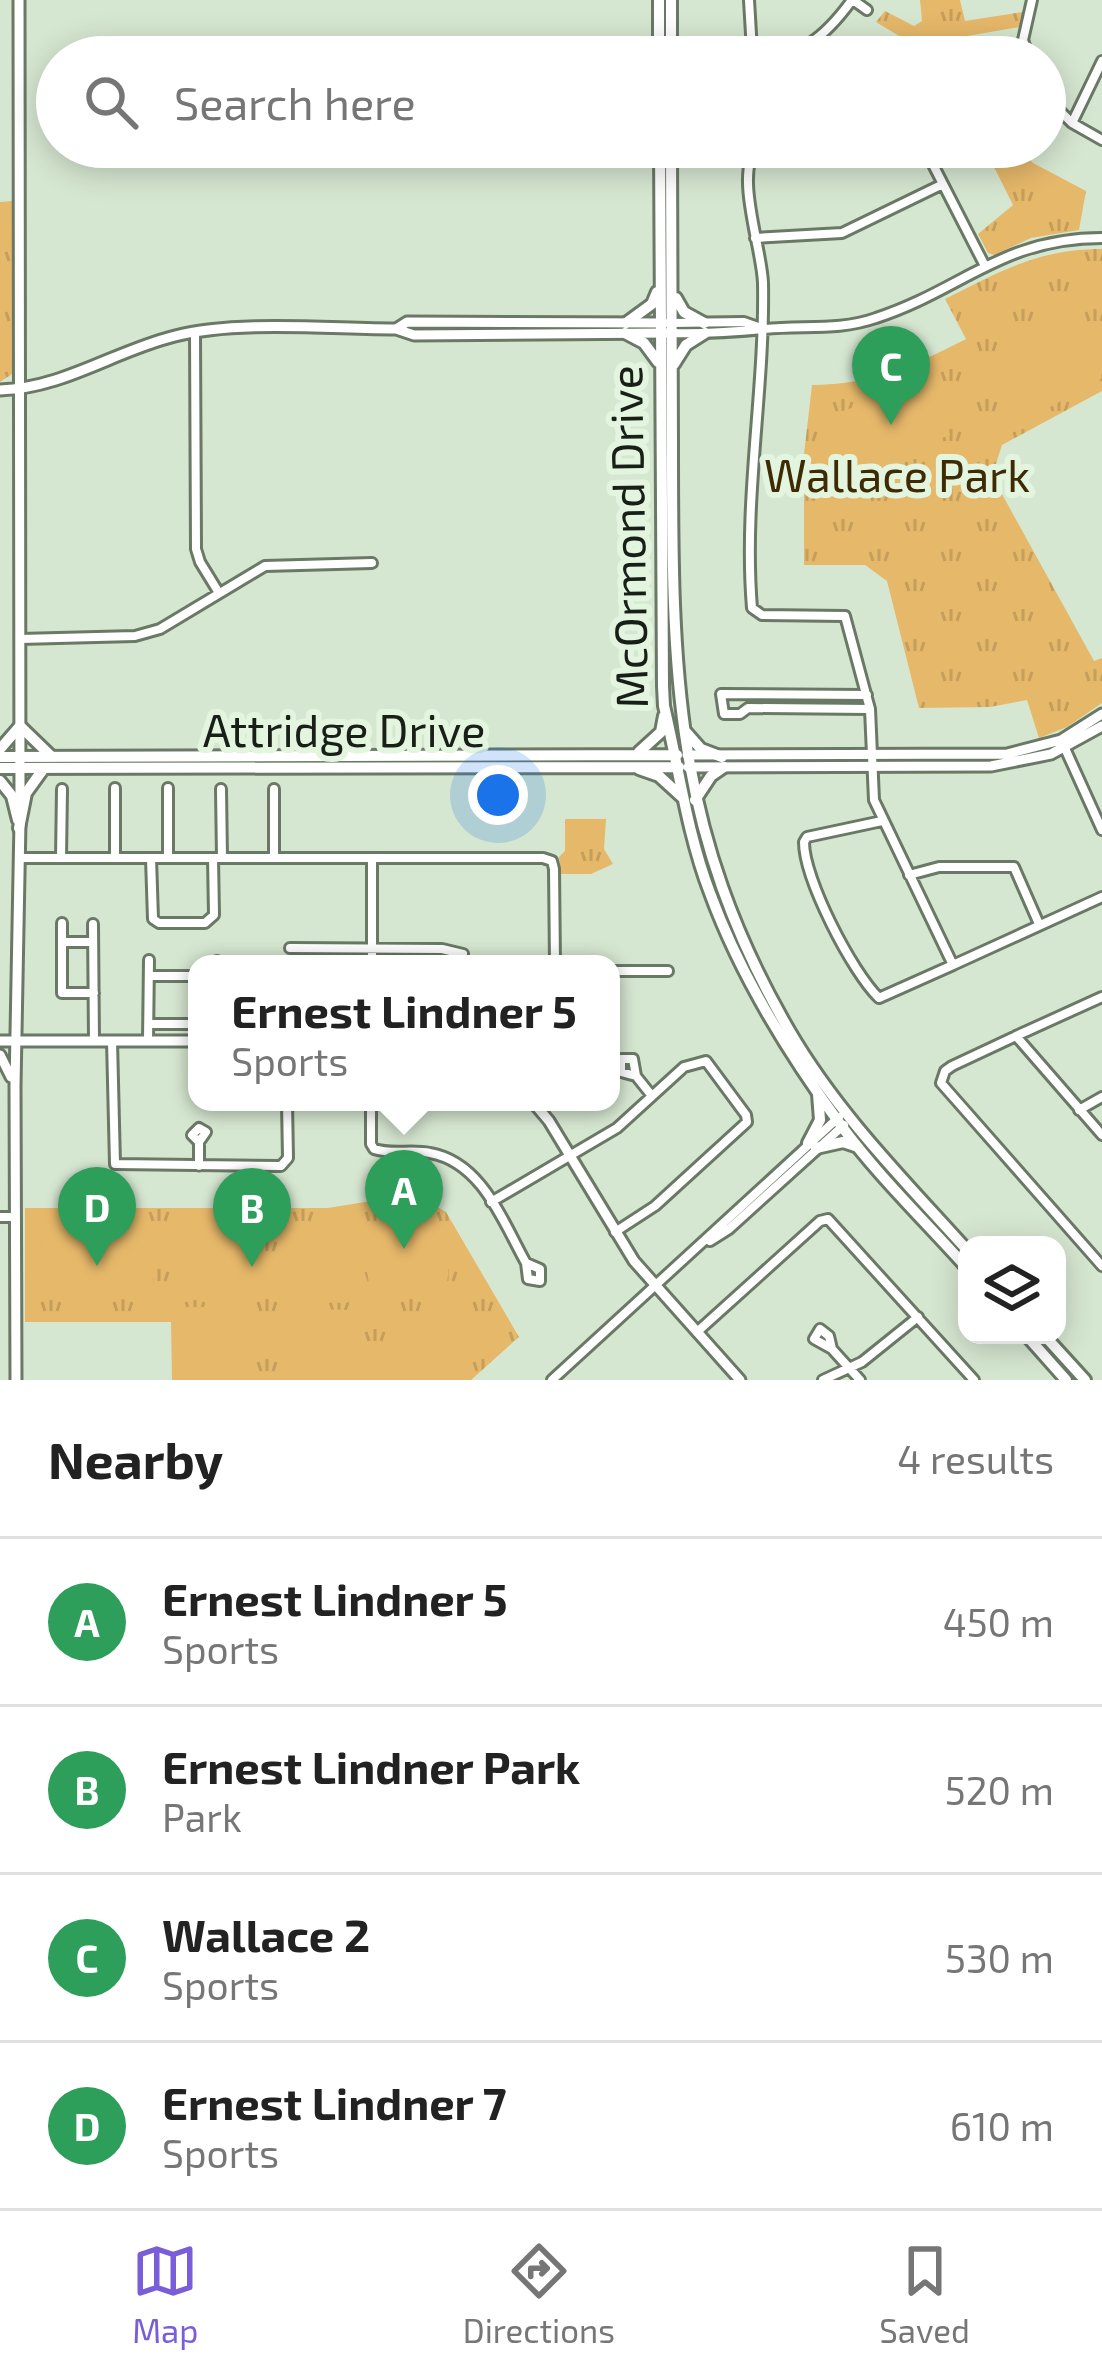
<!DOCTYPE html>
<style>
:root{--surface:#fff;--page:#f6f6f6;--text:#222;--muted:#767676;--line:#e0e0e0;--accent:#7a5ed9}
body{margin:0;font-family:"Exo 2",sans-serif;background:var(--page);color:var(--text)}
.controls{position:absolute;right:36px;bottom:36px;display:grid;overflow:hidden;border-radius:24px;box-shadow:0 6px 30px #0003}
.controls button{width:108px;height:108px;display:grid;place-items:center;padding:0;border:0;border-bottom:3px solid var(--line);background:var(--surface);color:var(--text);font:60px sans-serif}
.you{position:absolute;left:498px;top:795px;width:42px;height:42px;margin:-30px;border:9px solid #fff;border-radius:50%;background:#1a73e8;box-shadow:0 0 0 18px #1a73e833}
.badge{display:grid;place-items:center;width:78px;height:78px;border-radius:50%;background:var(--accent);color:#fff;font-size:39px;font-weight:700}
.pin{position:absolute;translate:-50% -99px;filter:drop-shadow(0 3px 6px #0008)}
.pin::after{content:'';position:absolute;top:63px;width:42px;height:36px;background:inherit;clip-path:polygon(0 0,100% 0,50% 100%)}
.popup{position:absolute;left:188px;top:955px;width:432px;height:156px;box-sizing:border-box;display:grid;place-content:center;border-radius:24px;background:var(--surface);filter:drop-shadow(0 3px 9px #0005);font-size:39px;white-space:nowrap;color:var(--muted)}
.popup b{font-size:45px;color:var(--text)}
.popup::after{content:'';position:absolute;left:50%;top:100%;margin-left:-24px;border:24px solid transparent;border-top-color:var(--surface)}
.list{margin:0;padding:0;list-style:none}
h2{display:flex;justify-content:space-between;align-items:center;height:156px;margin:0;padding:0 48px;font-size:51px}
h2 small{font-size:39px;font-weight:400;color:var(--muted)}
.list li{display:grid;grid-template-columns:78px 1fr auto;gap:36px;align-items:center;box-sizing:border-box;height:168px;padding:0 48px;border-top:3px solid var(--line)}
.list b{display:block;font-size:45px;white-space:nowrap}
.list p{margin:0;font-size:39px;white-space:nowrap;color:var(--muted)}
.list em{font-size:39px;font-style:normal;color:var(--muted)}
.icon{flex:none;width:66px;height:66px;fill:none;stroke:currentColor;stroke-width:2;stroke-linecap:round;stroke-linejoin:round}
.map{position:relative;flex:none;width:1102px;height:1380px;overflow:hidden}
.search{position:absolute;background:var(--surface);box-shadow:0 6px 30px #0003;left:36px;right:36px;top:36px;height:132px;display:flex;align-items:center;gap:30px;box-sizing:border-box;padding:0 42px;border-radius:66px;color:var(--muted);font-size:45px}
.sheet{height:828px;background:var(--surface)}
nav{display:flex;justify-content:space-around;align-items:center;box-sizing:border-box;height:168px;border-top:3px solid var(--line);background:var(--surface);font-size:33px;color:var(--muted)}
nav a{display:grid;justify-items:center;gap:6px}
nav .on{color:var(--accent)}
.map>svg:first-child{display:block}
.grass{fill:url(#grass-tufts)}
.garden{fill:#e6b86a}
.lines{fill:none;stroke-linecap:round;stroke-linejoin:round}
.minor-casing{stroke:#6a7966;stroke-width:14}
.tertiary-casing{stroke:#6a7966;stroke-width:15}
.secondary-casing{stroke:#6a7966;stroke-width:16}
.minor{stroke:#fff;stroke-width:8}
.tertiary{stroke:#fff;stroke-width:9}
.secondary{stroke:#fff;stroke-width:10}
.labels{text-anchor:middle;stroke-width:12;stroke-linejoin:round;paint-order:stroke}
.park-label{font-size:45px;fill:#3f2b03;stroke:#e3f4df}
.street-label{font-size:45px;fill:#181f17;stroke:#e3f4df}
</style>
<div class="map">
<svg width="1102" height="1380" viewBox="0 0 1102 1380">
<defs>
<pattern id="grass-tufts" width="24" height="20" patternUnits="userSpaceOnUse" patternTransform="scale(3)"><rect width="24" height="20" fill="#e6b86a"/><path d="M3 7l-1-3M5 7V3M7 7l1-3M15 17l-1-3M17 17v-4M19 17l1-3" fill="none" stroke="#c59e5b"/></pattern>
</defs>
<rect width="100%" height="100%" fill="#d6e7d1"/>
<!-- grass -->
<path class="grass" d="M920,0h40l5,21 58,-9 -3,15 -53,9 5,21h-38l-58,-35 9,-11 29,15 8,-5z
M984,147h34l15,16 53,28 -7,39 -48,8 -37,17 -6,-2 -10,-19 35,-29z
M12,201v173l-12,8v-180z
M1102,249v142l-100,54 -10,31 102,185 8,-3v45l-35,24 -28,11 -12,-38 -37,7 -71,1 -32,-127 -22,-16h-61v-111l8,-69c58,0 103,-20 154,-46l-21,-40c56,-28 93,-50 157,-50z
M565,819h41l-2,30 9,15 -22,10h-30l-2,-17 6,-6z
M414,1194l32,18 73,125 -48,43h-299l-1,-58h-146v-114h303z"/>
<!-- garden -->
<path class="garden" d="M1061,303l13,7 28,68 -75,42c-28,-49 -24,-95 34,-117z
M929,379l21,56 -97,36 -21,-56z
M388,1216c42,0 70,33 57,74l-69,4 -6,-5c-5,-33 -16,-56 18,-73z
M183,1225c23,2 57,11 68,35 4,10 2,28 2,40h-75l-5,-5v-58z
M331,1225l24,2 -3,71 -5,5 -69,-1c-6,-42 10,-68 53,-77z
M41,1233h112l1,66 -113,1z
M453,1288l38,46 -55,46h-47l-19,-23z
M186,1307h64c-2,38 -24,73 -69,67l-1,-62z
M280,1308l72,2 1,64c-45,5 -74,-21 -73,-66z"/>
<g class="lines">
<defs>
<path id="minor" d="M749,0l3,51c45,14 76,-18 100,-51
M853,0l14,10
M1029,57l-6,-17 9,-40
M1045,96l27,27 30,17
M1072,123l30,-62
M757,147c-23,27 5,101 6,136 2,109 -20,216 -11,325l10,7 83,1 25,93 4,91 79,165 149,-68
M924,147l61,119
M755,238l87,-5 101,-49
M671,323l73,-1 17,6
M195,332l1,217 4,13 19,31
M672,333c31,1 62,-1 93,-4 38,-4 74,2 111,-11 86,-28 126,-80 226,-80
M20,639l115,-3 25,-7 105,-63 107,-3
M867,695l-146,-1 3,20h16l8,-6 122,1
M1063,744l39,86
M115,788v70
M168,788v70
M221,789l1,69
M274,789v69
M882,821l-75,16 -3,5c0,37 48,130 75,156l74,-33
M20,858h523l9,3 2,8 1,95
M61,858l1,-69
M151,858l2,61 6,4h46l9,-8 -1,-57
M909,875l30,-8h75l25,57
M62,923v70h32
M93,924l1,117
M62,942h31
M290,948l152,1 21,5
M217,961v3
M372,964v-106
M611,971h57
M149,976h48
M1102,997l-86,39 86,99
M149,1024h48
M1016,1036l-64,30 -7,5 -4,12 161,183
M112,1041l3,123 166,2 7,-8 -1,-56
M148,1041l1,-81
M636,1076l-15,-4v-13h12l3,17 16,20
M371,1102v42l3,5c18,6 37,0 56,4 52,9 73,69 96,110
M1079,1110l23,-13
M199,1166v-24l7,-10 -7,-4 -7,7 7,7
M491,1202l126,-74 67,-61 22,-6 40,54 1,7 -92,84 -40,26
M0,1217h15
M710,1241l19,-12 115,-104
M526,1263l14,6v12l-12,-2z
M820,1329l9,7 3,13 -18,-10z
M697,1332l123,-111 8,-2 146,161
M832,1349l28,31
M552,1380l287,-263
M823,1380l39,-18 56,-45"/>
<path id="tertiary" d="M19,0l1,805
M396,329l11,-7 257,1
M0,390c64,-2 114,-39 175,-54 63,-16 155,-7 221,-7l18,6 253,-2
M687,755l320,-1 54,-14 41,-26
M688,767l303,-1 60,-12 51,-28
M0,1041h197
M0,1055l11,22
M533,1102l16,19 85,140 106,119
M16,1380l-1,-294 5,-265"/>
<path id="secondary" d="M659,0v57
M671,57v-57
M660,147l3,539 1,20c15,63 23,127 46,187 30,82 78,160 130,231 37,51 85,97 127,144
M671,147c0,100 1,200 1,299 0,225 1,385 118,586 48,82 114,148 177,218
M676,298l8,14 20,11
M626,323l26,-19 5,-12
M625,333l19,10 14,19
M674,364l12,-19 19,-12
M686,732l15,17 21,8
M0,749l20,-23 32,31
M639,752l22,-20 3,-16
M0,757l677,-2
M0,768l679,-1
M639,769l20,7 23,21
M0,781l12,15 6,24
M695,800l16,-24 13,-9
M19,828l7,-35 18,-25
M808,1143l12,-23 -2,-26
M816,1148l27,-6 15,5
M1026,1335l40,45
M1044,1335l41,45"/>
</defs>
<!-- minor casing -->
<use href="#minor" class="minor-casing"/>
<!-- tertiary casing -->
<use href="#tertiary" class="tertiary-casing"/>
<!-- secondary casing -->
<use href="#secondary" class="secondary-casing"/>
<!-- minor -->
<use href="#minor" class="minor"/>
<!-- tertiary -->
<use href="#tertiary" class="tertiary"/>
<!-- secondary -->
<use href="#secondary" class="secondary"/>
</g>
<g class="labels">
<!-- park labels -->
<g class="park-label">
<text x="897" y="492">Wallace Park</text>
</g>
<!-- street labels -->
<g class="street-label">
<text transform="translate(629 537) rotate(-91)" y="16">McOrmond Drive</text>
<text x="344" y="747">Attridge Drive</text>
</g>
</g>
</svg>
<div class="controls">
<button><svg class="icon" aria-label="layers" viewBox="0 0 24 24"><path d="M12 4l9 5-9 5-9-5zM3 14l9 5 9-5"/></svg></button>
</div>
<div class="you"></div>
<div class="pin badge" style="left:404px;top:1249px;background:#2e9e5b">A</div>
<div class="popup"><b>Ernest Lindner 5</b>Sports</div>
<div class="pin badge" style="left:252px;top:1267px;background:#2e9e5b">B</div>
<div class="pin badge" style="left:891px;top:425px;background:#2e9e5b">C</div>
<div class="pin badge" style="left:97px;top:1266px;background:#2e9e5b">D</div>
<div class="search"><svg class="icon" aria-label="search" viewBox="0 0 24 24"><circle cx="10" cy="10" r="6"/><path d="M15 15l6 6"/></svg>Search here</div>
</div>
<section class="sheet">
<h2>Nearby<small>4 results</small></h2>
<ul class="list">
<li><span class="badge" style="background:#2e9e5b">A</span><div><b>Ernest Lindner 5</b><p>Sports</p></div><em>450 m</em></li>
<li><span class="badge" style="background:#2e9e5b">B</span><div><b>Ernest Lindner Park</b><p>Park</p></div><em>520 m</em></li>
<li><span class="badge" style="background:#2e9e5b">C</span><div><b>Wallace 2</b><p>Sports</p></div><em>530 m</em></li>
<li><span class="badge" style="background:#2e9e5b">D</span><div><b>Ernest Lindner 7</b><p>Sports</p></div><em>610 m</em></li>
</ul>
</section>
<nav>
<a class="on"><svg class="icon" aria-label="map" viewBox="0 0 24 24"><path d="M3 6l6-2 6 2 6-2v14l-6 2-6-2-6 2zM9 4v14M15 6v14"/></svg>Map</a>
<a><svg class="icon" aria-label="directions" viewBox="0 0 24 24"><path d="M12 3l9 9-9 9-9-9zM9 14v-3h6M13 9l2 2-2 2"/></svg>Directions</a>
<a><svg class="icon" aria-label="saved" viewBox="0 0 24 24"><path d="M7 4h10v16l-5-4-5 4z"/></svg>Saved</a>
</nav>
